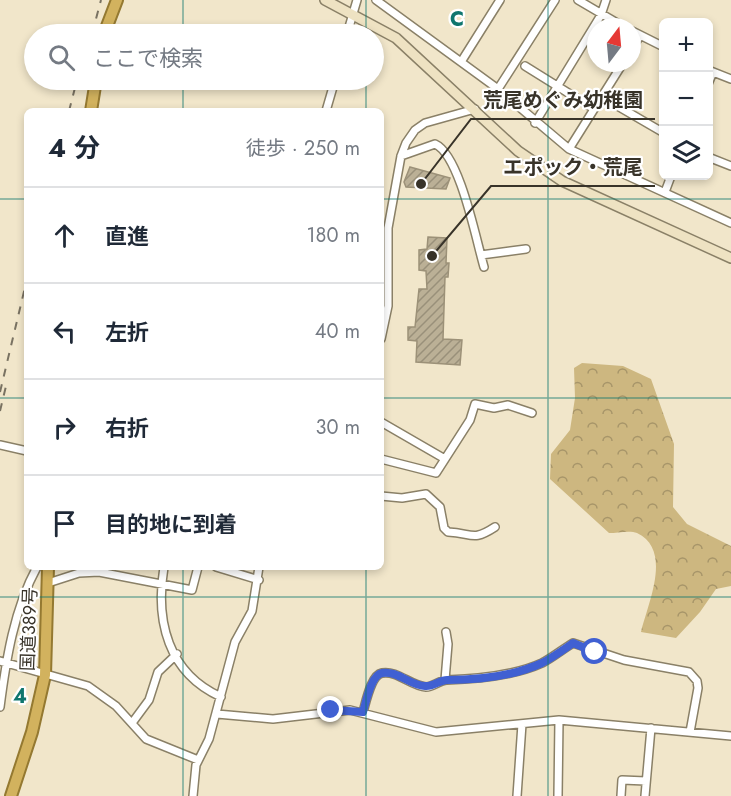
<!DOCTYPE html>
<html lang="ja">
<meta charset="utf-8">
<style>
:root{--surface:#fff;--page:#f2f2f3;--text:#1f2937;--muted:#747a83;--line:#e0e1e3}
body{margin:0;font-family:Jost,"Noto Sans JP",sans-serif;background:var(--page);color:var(--text)}
.controls{position:absolute;right:18px;top:18px;display:grid;overflow:hidden;border-radius:9px;box-shadow:0 3px 9px #0003}
.controls button{width:54px;height:54px;display:grid;place-items:center;padding:0;border:0;border-bottom:2px solid var(--line);background:var(--surface);color:var(--text);font:30px sans-serif}
.compass{position:absolute;left:587px;top:18px;width:54px;height:54px;border-radius:50%;background:var(--surface);box-shadow:0 3px 9px #0003;rotate:16deg}
.stop{position:absolute;width:18px;height:18px;margin:-14px;border:4px solid #4060d2;border-radius:50%;background:#fff}
.stop.end{background:#4060d2;border-color:#fff;box-shadow:0 2px 6px #0008}
.list{margin:0;padding:0;list-style:none}
h2{display:flex;justify-content:space-between;align-items:center;height:78px;margin:0;padding:0 24px;font-size:26px}
h2 small{font-size:20px;font-weight:400;color:var(--muted)}
.list li{display:grid;grid-template-columns:39px 1fr auto;gap:18px;align-items:center;box-sizing:border-box;height:96px;padding:0 24px;border-top:2px solid var(--line)}
.list b{display:block;font-size:22px;white-space:nowrap}
.list em{font-size:20px;font-style:normal;color:var(--muted)}
.icon{flex:none;width:33px;height:33px;fill:none;stroke:currentColor;stroke-width:2;stroke-linecap:round;stroke-linejoin:round}
.map{position:relative;flex:none;width:731px;height:796px;overflow:hidden}
.search{position:absolute;background:var(--surface);box-shadow:0 3px 9px #0003;left:24px;top:24px;width:360px;height:66px;display:flex;align-items:center;gap:15px;box-sizing:border-box;padding:0 21px;border-radius:33px;color:var(--muted);font-size:22px}
.panel{position:absolute;background:var(--surface);box-shadow:0 3px 9px #0003;left:24px;top:108px;width:360px;height:462px;border-radius:9px}
.map>svg:first-child{display:block}
.forest{fill:url(#forest-crowns)}
.building{fill:url(#building-hatch);stroke:#9c9178;stroke-width:1.5}
.lines{fill:none;stroke-linecap:round;stroke-linejoin:round}
.minor-casing{stroke:#8a8067;stroke-width:10}
.secondary-casing{stroke:#8a8067;stroke-width:12}
.trunk-casing{stroke:#947931;stroke-width:14}
.minor{stroke:#fff;stroke-width:7}
.secondary{stroke:#eee2c2;stroke-width:9}
.trunk{stroke:#d2b25e;stroke-width:10}
.rail{stroke:#797262;stroke-width:2;stroke-dasharray:8 8;stroke-linecap:butt}
.route{stroke:#4060d2;stroke-width:8}
.grid{fill:none;stroke:#0f766e;stroke-width:1.5;stroke-opacity:0.55}
.labels{text-anchor:middle;stroke-width:4.5;stroke-linejoin:round;paint-order:stroke}
.street-label{font-size:18px;fill:#383329;stroke:#fff}
.grid-label{font-size:20px;text-anchor:middle;font-weight:bold;fill:#0f766e;stroke:#fff;stroke-width:4.5;stroke-linejoin:round;paint-order:stroke}
.leader{fill:none;stroke:#383329;stroke-width:2}
.callout-dot{fill:#383329;stroke:#fff;stroke-width:2}
.callout-label{font-size:20px;text-anchor:middle;font-weight:bold;fill:#383329;stroke:#fff;stroke-width:4.5;stroke-linejoin:round;paint-order:stroke}
</style>
<div class="map">
<svg width="731" height="796" viewBox="0 0 731 796">
<defs>
<pattern id="forest-crowns" width="20" height="18" patternUnits="userSpaceOnUse" patternTransform="scale(1.5)"><rect width="20" height="18" fill="#cdb780"/><path d="M2 6a3 3 0 1 1 6 0M12 15a3 3 0 1 1 6 0" fill="none" stroke="#a79569"/></pattern>
<pattern id="building-hatch" width="6" height="6" patternUnits="userSpaceOnUse" patternTransform="scale(1.5)"><rect width="6" height="6" fill="#bbb096"/><path d="M-1 1l2-2M0 6l6-6M5 7l2-2" fill="none" stroke="#99907a"/></pattern>
</defs>
<rect width="100%" height="100%" fill="#f1e6ca"/>
<!-- forest -->
<path class="forest" d="M582,363l41,3 28,13 23,65 -1,63 14,17 44,22v40l-15,3 -16,23 -24,26 -35,-6c7,-29 32,-82 -4,-99 -7,-3 -20,0 -28,0l-59,-54 1,-25 19,-24 5,-32 -1,-30z"/>
<!-- building -->
<path class="building" d="M410,167l40,11 -4,11 -40,-2 -2,-5z
M428,237l19,1 -1,25h3l-1,14h-3l-2,62 19,1 -2,25 -44,-3 1,-21 -9,-1v-13h7l4,-38h8l-1,-18 -7,-1v-20l8,-1z"/>
<g class="lines">
<defs>
<path id="minor" d="M376,0l122,89 71,60 162,74
M578,0l46,27
M632,31l32,16
M347,34l10,-34
M632,48l8,-12
M461,62l39,-62
M525,66l69,43
M708,70l23,9
M708,84l5,-12
M498,89l57,-89
M602,97l62,36
M326,111l9,-31
M535,123l66,-108 5,-15
M569,149l54,-86
M401,156l34,-12c25,11 41,96 49,123
M708,157l23,9
M665,192l6,-16
M481,255l45,-6
M381,339l7,-33v-78l13,-72 5,-13 9,-13 10,-7 50,-14
M381,422l64,37
M0,445l27,6
M381,459l55,14 34,-53 5,-16 19,4 14,-3 24,8
M381,496l21,2 24,-4 14,13 4,21 4,4c25,1 24,10 47,-5
M164,567c-9,54 4,106 57,130
M216,567l43,13
M48,583l31,-10 20,-1 93,18 6,-23
M0,661l88,25 28,20 30,33 52,21
M445,680l3,-36 -2,-12
M0,707c6,-47 14,-98 37,-140
M363,712c3,-10 8,-37 19,-39 15,-3 29,13 44,14 7,0 14,-7 21,-7 30,-1 67,-4 95,-17 10,-5 21,-14 31,-20l51,17 65,12 8,9 1,7 -8,44
M217,714l56,5 77,-9 86,22 123,-12 172,16
M132,723l17,-23 9,-28 19,-18
M193,796l3,-31 13,-26 26,-97 17,-31 7,-44
M517,796l5,-72
M558,796l1,-76
M621,796l1,-16 24,1
M645,796l6,-68"/>
<path id="secondary" d="M325,0l71,38 122,113 44,30 169,77"/>
<path id="trunk" d="M104,34l13,-34
M91,111l5,-31
M11,796l21,-64 13,-57 3,-108"/>
</defs>
<!-- minor casing -->
<use href="#minor" class="minor-casing"/>
<!-- secondary casing -->
<use href="#secondary" class="secondary-casing"/>
<!-- trunk casing -->
<use href="#trunk" class="trunk-casing"/>
<!-- minor -->
<use href="#minor" class="minor"/>
<!-- secondary -->
<use href="#secondary" class="secondary"/>
<!-- trunk -->
<use href="#trunk" class="trunk"/>
<!-- rail -->
<path class="rail" d="M92,34l9,-34
M69,111l8,-31
M0,392l27,-113
M0,411l6,-25"/>
</g>
<g class="lines">
<!-- route -->
<path class="route" d="M331,710l32,2c3,-10 8,-37 19,-39 15,-3 29,13 43,13 8,1 15,-6 22,-6 30,0 67,-4 95,-17 10,-5 21,-13 31,-20l22,9"/>
</g>
<!-- grid -->
<path class="grid" d="M183,0v34M366,0v34M548,0v796M183,80v31M366,80v31M0,199h27M381,199h350M0,398h27M381,398h350M183,567v229M366,567v229M0,597h731"/>
<g class="labels">
<!-- street labels -->
<g class="street-label">
<text transform="translate(29 629) rotate(-88)" y="6">国道389号</text>
</g>
</g>
<g class="grid-label">
<text x="457" y="26">C</text>
<text x="20" y="703">4</text>
</g>
<!-- callouts -->
<path class="leader" d="M421 184L471 119H655M432 256L491 186H655"/>
<g class="callout-dot">
<circle cx="421" cy="184" r="6"/>
<circle cx="432" cy="256" r="6"/>
</g>
<g class="callout-label">
<text x="563" y="107">荒尾めぐみ幼稚園</text>
<text x="573" y="174">エポック・荒尾</text>
</g>
</svg>
<div class="controls">
<button>+</button>
<button>−</button>
<button><svg class="icon" aria-label="layers" viewBox="0 0 24 24"><path d="M12 4l9 5-9 5-9-5zM3 14l9 5 9-5"/></svg></button>
</div>
<svg class="compass" viewBox="-18 -18 36 36"><path d="M0-13l5 13h-10z" fill="#e53935"/><path d="M0 13l5-13h-10z" fill="#747a83"/></svg>
<div class="stop" style="left:595px;top:652px"></div>
<div class="stop end" style="left:331px;top:710px"></div>
<div class="search"><svg class="icon" aria-label="search" viewBox="0 0 24 24"><circle cx="10" cy="10" r="6"/><path d="M15 15l6 6"/></svg>ここで検索</div>
<section class="panel">
<h2>4 分<small>徒歩 · 250 m</small></h2>
<ul class="list">
<li><svg class="icon" aria-label="ahead" viewBox="0 0 24 24"><path d="M12 20V5M6 11l6-6 6 6"/></svg><div><b>直進</b></div><em>180 m</em></li>
<li><svg class="icon" aria-label="left" viewBox="0 0 24 24"><path d="M17 20v-9H6M10 6l-5 5 5 5"/></svg><div><b>左折</b></div><em>40 m</em></li>
<li><svg class="icon" aria-label="right" viewBox="0 0 24 24"><path d="M7 20v-9h11M14 6l5 5-5 5"/></svg><div><b>右折</b></div><em>30 m</em></li>
<li><svg class="icon" aria-label="arrive" viewBox="0 0 24 24"><path d="M6 21V4h12l-3 4 3 4H6"/></svg><div><b>目的地に到着</b></div></li>
</ul>
</section>
</div>
